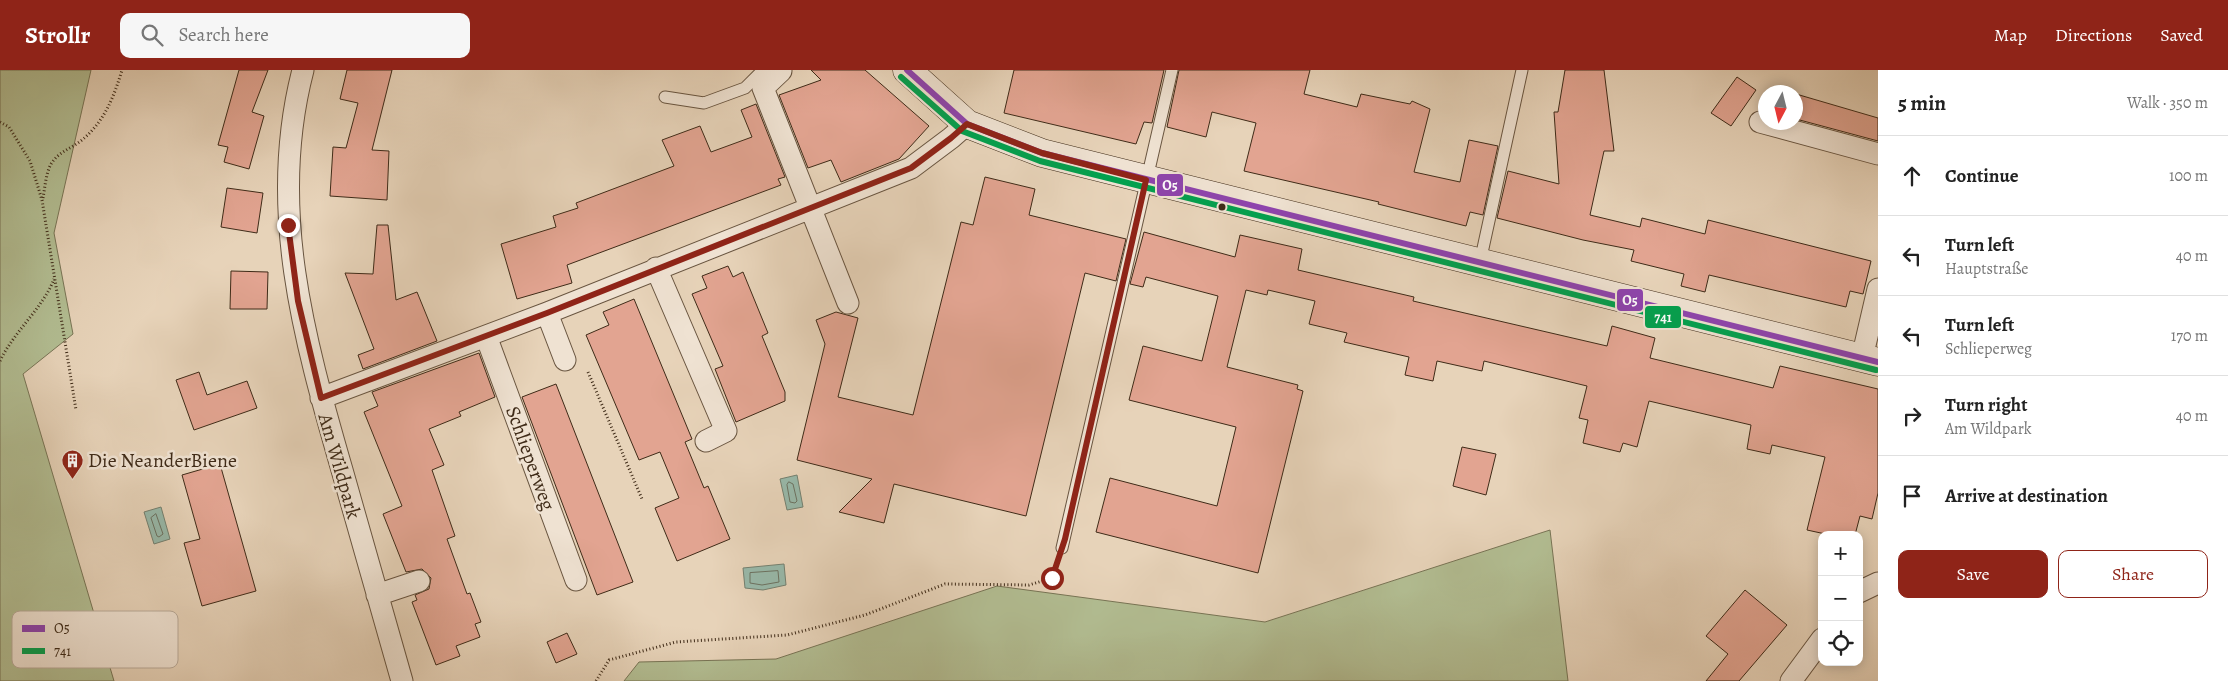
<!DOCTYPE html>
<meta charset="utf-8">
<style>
:root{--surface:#fff;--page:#f6f6f6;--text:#222;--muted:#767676;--line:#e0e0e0;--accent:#8f2418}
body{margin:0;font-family:Alegreya,serif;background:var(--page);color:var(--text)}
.controls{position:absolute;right:15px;bottom:15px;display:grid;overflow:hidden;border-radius:10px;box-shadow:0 2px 12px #0003}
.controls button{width:45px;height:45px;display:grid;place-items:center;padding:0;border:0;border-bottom:1px solid var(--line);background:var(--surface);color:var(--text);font:25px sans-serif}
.compass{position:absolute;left:1758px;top:15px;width:45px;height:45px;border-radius:50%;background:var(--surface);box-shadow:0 2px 12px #0003;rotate:187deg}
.stop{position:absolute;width:15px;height:15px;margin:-11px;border:4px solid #8f2418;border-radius:50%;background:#fff}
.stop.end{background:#8f2418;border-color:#fff;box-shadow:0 1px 5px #0008}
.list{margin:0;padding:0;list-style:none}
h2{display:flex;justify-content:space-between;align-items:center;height:65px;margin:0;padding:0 20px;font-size:21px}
h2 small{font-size:16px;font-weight:400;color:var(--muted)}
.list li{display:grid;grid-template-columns:32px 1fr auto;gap:15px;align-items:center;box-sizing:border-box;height:80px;padding:0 20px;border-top:1px solid var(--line)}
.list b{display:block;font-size:19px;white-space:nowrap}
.list p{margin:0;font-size:16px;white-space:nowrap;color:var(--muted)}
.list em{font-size:16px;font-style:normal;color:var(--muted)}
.actions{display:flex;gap:10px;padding:15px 20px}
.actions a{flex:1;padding:11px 0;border:1px solid var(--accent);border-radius:10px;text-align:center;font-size:18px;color:var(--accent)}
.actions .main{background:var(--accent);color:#fff}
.icon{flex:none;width:28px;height:28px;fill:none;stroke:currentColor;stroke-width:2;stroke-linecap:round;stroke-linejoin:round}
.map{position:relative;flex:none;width:1878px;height:611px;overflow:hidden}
header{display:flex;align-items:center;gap:30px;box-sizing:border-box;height:70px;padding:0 25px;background:var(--accent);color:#fff}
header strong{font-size:24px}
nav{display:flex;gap:28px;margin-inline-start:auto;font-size:18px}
.search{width:350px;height:45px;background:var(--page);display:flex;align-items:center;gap:12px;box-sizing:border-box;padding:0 18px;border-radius:10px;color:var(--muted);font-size:19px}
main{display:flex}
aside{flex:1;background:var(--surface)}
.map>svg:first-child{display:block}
.green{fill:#b2bd92;stroke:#787455}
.water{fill:#98b9aa;stroke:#748070}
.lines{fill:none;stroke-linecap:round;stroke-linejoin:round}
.shore{stroke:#6c7261;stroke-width:1}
.building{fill:#e2a491;stroke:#3f2b18}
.lane-casing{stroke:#695540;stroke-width:13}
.street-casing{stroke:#695540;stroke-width:23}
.secondary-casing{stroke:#3f2b18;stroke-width:29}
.path{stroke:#3f2b18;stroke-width:3;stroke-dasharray:1 2.5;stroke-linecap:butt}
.lane{stroke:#efe2d2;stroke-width:11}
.street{stroke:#efe2d2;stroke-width:21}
.secondary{stroke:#efe2d2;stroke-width:28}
.bus-1-casing{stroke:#efe2d2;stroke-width:10}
.bus-2-casing{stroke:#efe2d2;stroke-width:10}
.bus-1{stroke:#8e44ad;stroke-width:6}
.bus-2{stroke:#03a04e;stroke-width:6}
.route{stroke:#8f2418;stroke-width:6}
.bus-dot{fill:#3f2b18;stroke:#efe2d2;stroke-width:2}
.labels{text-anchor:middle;stroke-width:5;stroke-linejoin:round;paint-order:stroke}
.street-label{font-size:20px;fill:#3f2b18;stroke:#efe2d2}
.poi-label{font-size:20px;fill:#3f2b18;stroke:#efe2d2;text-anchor:start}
.key{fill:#efe2d2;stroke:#baab9a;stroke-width:1}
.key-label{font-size:14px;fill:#3f2b18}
.line-badge{stroke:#efe2d2;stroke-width:2}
.badge-label{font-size:14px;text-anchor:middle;font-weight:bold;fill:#fff}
</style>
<header>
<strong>Strollr</strong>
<div class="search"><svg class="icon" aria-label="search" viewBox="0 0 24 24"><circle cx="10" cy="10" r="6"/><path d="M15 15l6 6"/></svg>Search here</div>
<nav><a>Map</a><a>Directions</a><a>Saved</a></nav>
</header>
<main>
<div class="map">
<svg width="1878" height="611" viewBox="0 0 1878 611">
<rect width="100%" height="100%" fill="#e7d3b9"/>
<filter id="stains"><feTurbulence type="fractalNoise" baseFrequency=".004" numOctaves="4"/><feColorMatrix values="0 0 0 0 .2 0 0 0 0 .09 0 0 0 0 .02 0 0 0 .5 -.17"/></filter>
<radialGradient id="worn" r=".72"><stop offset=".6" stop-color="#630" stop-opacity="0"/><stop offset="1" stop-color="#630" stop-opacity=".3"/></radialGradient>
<!-- green -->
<path class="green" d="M0,0h91l-37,163 19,101 -50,40 91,307h-114z
M1550,460l18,151h-944l15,-19 137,-3 221,-73 268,36z"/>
<!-- water -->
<path class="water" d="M797,405l6,32 -16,3 -7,-31z
M161,437l9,32 -16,5 -10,-32z
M784,494l2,21 -23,5 -18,-2 -2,-20z"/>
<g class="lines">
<!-- shore -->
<path class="shore" d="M789,412l4,2 4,17 -2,2 -5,-1 -3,-17z
M156,444l7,20 -4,3 -2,-1 -6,-18z
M778,501l1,11 -17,3 -12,-2v-10z"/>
</g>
<!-- building -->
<path class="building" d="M239,0h29l-16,42 12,4 -15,53 -25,-7 4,-15 -10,-2z
M347,0h45l-20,80 17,1 -2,49 -57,-4 3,-49 13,1 12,-45 -18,-4z
M811,0h54l64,56 -30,33 -58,23 -10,-22 -23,8 -29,-73 42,-15z
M1014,0h150l-12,53 -8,-1 -8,22 -132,-31z
M1179,0h131l-6,24 53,13 4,-13 49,10 2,-3 18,8 -16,63 46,10 9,-42 29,6 -15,69 -13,-3 -4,14 -88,-22 1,-2 -135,-31 12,-48 -44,-11 -6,25 -39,-10z
M1565,0h39l10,81h-10l-14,64 50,12 2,-9 63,16 3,-14 163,41 -8,33 -13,-3 -4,16 -137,-32 -4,17 -24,-6 3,-12 -53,-13 3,-11 -51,-10 -86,-22 11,-47 51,13 -5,-72h4z
M1737,7l19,13 -25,36 -20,-13z
M1796,24l82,24v23l-82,-22z
M756,34l29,73 -7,2 3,6 -214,80 5,18 -55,16 -16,-55 55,-17 -3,-11 25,-8 -2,-5 98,-37 -12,-26 38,-14 11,26 41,-15 -11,-27z
M985,107l50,12 -6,26 97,24 -10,42 -31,-8 -59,243 -132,-32 -10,39 -45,-11 33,-33 -75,-19 28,-116 -9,-24 20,-8 22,6 -20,79 75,18 48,-193 12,3z
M227,118l36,5 -6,40 -36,-6z
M377,155h11l8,75 21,-8 20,49 -74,28 -5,-14 16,-6 -29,-76 28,1z
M1144,162l91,25 5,-22 62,14 -4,21 116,27 -1,4 194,45 5,-20 43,12 -5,20 123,30 7,-22 98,23v104l-6,26 -12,-3 -5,19h-25l-23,-5 18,-73 -53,-12 -2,9 -23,-5 4,-24 -102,-24 -12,46 -14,-4 -3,9 -37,-9 5,-23 -9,-2 8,-32 -103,-25 -2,10 -45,-10 -4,20 -28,-6 4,-18 -65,-15 3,-9 -38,-9 6,-23 -47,-11 -1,5 -21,-5 -19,77 71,18 -1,4 6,2 -45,182 -162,-41 14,-54 107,28 19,-79 -107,-27 14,-54 59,15 16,-65 -72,-19 -3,10 -13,-3z
M728,196l5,11 10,-5 25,61 -6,3 23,56v9l-49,21 -21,-53 8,-3 -31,-72 15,-6 -5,-12z
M231,201l37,1 -1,37h-37z
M634,229l58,140 -7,3 19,46 4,-2 22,53 -53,22 -22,-53 24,-10 -19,-46 -21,8 -53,-125 23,-10 -6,-13z
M479,283l16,44 -36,15 2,4 -32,13 15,36 -12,5 23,66 -8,3 20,55 3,-1 11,29 -6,2 5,13 -24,9 4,10 -24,9 -24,-63 5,-2 -2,-5 14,-6 2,-11 -9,-9 -16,3 -23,-58 19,-8 -38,-94 14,-6 -6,-14z
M199,302l8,23 40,-14 10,27 -63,22 -18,-50z
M556,314l77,198 -36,13 -75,-198z
M1462,377l34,7 -10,41 -33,-9z
M220,394l36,127 -54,15 -18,-63 16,-4 -18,-64z
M1745,520l42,35 -48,56h-33l22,-27 -22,-18z
M567,563l10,21 -21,9 -9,-21z"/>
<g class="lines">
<defs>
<path id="lane" d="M665,27l39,6 41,-15 18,-18
M1480,192l42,-192
M1062,478l110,-478"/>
<path id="street" d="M303,0c-36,138 1,268 39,400 20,71 40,141 60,211
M781,1l-18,17 85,215
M1760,52l118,32
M656,198l70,163 -20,10
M547,243l18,47
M486,266l90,244
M1862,288l16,-69
M321,328l226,-85 364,-145 40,-30 16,-14
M1859,522l19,-9
M377,525l42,-14
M1791,611l31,-42"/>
<path id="secondary" d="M907,0l60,54 75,29 836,209"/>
</defs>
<!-- lane casing -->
<use href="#lane" class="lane-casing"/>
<!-- street casing -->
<use href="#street" class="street-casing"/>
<!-- secondary casing -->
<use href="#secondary" class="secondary-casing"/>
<!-- path -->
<path class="path" d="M0,52l9,5 21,34 12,39 34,210
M43,128c2,-11 3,-25 8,-34 8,-13 20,-15 31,-24 22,-18 32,-43 40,-70
M0,291c15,-31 43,-53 54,-82
M588,302l54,127
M596,611l13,-21 67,-18 111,-7 78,-20 80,-31 84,1 23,-7 3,-11"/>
<!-- lane -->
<use href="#lane" class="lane"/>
<!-- street -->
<use href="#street" class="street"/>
<!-- secondary -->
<use href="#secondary" class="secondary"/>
<defs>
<path id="bus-1" d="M907,0l60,54 75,29 836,209"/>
<path id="bus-2" d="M901,7l61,54 78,30 836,209"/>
</defs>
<!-- bus-1 casing -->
<use href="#bus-1" class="bus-1-casing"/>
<!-- bus-2 casing -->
<use href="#bus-2" class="bus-2-casing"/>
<!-- bus-1 -->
<use href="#bus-1" class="bus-1"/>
<!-- bus-2 -->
<use href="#bus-2" class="bus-2"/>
</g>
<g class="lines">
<!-- route -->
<path class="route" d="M288,155l10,76 23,97 226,-85 364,-145 40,-30 16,-14 75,29 104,27 -81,359 -13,39"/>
</g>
<!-- icons -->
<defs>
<symbol id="building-pin" viewBox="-11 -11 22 30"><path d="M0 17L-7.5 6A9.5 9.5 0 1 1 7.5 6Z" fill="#8f2418" stroke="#efe2d2"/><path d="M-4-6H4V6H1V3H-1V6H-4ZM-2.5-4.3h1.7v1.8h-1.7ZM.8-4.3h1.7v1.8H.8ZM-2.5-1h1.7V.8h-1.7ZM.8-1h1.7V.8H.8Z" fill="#fff"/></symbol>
</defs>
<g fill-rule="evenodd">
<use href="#building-pin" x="60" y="378" width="25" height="34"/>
</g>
<!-- markers -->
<circle class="bus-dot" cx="1222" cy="137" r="4.5"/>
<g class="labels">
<!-- street labels -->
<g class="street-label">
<text transform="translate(531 388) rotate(70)" y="7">Schlieperweg</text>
<text transform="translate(340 396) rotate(74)" y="7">Am Wildpark</text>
</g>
<!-- poi labels -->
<g class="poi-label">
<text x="88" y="397">Die NeanderBiene</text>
</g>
</g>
<!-- legend -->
<rect x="12" y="541" width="166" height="57" rx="8" class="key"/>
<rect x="22" y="555" width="23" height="7" fill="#8e44ad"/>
<rect x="22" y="578" width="23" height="6" fill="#03a04e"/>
<g class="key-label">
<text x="54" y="563">O5</text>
<text x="54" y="586">741</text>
</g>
<g class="line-badge">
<rect x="1156" y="103" width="28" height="24" rx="5" fill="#8e44ad"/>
<rect x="1616" y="218" width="28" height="24" rx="5" fill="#8e44ad"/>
<rect x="1644" y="235" width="38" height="24" rx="5" fill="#03a04e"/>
</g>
<g class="badge-label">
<text x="1170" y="120">O5</text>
<text x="1630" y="235">O5</text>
<text x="1663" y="252">741</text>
</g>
<rect width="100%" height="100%" filter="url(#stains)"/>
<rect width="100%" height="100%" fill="url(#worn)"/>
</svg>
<div class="controls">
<button>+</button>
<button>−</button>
<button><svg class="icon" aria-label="locate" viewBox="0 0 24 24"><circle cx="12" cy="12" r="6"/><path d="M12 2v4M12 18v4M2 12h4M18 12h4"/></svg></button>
</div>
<svg class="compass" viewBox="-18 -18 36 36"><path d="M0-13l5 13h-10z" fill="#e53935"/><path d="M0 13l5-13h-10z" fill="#767676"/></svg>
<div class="stop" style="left:1052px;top:508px"></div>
<div class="stop end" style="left:288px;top:155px"></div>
</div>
<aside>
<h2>5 min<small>Walk · 350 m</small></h2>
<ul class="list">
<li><svg class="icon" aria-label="ahead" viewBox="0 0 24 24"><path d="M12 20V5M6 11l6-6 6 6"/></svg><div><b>Continue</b></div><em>100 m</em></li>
<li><svg class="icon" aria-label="left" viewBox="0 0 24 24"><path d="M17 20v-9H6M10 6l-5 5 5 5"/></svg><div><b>Turn left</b><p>Hauptstraße</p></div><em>40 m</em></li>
<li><svg class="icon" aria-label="left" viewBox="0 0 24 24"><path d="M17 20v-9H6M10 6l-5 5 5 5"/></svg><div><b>Turn left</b><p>Schlieperweg</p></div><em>170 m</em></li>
<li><svg class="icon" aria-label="right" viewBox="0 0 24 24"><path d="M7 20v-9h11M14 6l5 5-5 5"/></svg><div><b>Turn right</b><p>Am Wildpark</p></div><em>40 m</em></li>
<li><svg class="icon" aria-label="arrive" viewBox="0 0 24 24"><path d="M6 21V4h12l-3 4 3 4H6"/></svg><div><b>Arrive at destination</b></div></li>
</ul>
<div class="actions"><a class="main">Save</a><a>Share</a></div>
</aside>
</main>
